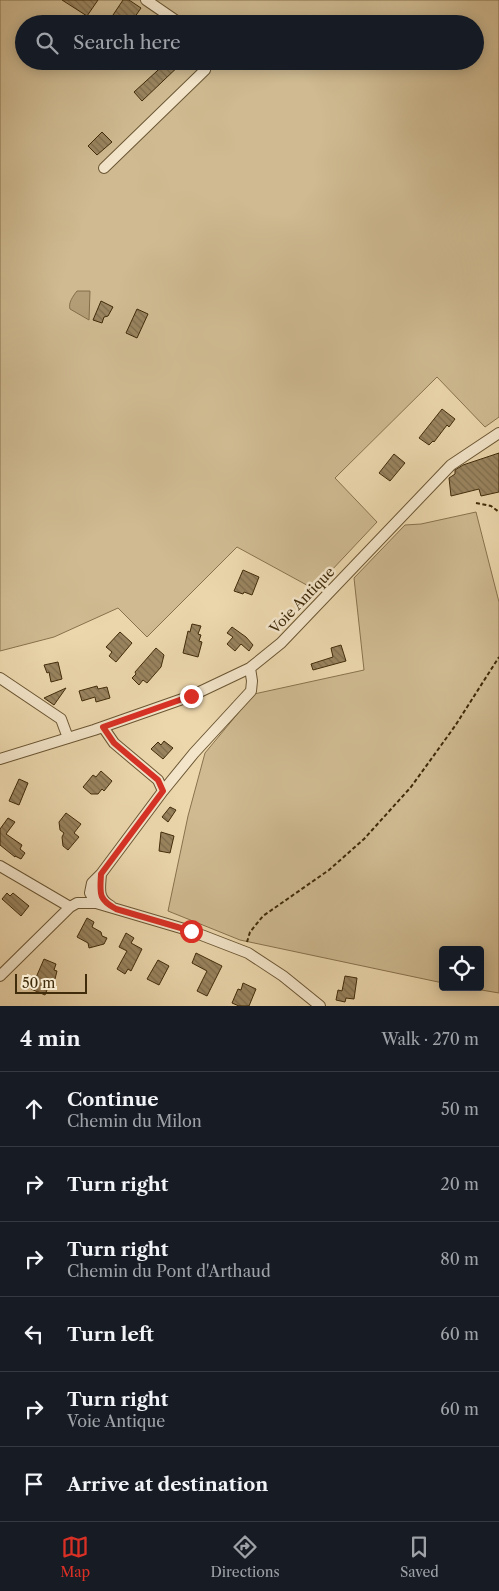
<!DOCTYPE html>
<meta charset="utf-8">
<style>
:root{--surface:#171b24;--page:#20242c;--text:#f1f3f6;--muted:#9ea1a6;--line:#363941;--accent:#d93025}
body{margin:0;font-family:"Libre Caslon Text",serif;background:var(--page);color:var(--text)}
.controls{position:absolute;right:15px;bottom:15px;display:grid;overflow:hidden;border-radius:5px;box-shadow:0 2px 12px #0003}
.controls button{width:45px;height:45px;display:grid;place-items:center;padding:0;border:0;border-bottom:1px solid var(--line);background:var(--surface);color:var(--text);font:25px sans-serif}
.scale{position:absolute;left:15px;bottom:12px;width:72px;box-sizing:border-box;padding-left:5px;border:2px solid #402b0a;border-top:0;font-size:14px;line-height:18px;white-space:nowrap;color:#402b0a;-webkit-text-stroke:4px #f3e5ca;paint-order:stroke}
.stop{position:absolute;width:15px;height:15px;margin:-11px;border:4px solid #d93025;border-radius:50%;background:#fff}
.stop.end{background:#d93025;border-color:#fff;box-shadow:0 1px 5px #0008}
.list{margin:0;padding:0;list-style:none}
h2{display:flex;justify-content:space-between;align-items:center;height:65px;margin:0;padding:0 20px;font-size:21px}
h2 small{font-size:16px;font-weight:400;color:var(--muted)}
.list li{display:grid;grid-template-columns:32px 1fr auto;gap:15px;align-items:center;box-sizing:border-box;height:75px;padding:0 20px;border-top:1px solid var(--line)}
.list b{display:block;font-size:19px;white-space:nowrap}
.list p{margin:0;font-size:16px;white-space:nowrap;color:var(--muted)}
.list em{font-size:16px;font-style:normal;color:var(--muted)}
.icon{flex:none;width:28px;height:28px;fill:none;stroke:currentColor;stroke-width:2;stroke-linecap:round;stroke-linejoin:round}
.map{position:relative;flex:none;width:499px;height:1006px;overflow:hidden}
.search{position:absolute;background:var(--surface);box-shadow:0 2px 12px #0003;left:15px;right:15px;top:15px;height:55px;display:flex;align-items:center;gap:12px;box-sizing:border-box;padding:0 18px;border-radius:28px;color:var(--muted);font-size:19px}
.sheet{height:515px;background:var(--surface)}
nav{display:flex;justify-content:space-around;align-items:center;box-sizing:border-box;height:70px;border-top:1px solid var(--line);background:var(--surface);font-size:14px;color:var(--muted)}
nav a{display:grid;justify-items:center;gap:2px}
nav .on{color:var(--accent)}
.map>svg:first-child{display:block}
.grass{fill:#cfba91;stroke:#88724e;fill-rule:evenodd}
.water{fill:#b29d76;stroke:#846f4b}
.building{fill:url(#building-back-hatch);stroke:#402b0a}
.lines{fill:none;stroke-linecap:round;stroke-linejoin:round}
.minor-casing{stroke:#6b5633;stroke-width:12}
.path{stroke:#402b0a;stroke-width:2;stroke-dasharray:4 2.5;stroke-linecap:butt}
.minor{stroke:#f3e5ca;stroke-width:10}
.route{stroke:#d93025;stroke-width:6}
.labels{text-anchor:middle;stroke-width:5;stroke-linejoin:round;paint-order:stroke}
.street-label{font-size:14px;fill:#402b0a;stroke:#f3e5ca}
</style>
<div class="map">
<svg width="499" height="1006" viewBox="0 0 499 1006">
<defs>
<pattern id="building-back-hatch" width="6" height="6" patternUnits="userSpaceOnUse" patternTransform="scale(1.25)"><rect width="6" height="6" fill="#99845f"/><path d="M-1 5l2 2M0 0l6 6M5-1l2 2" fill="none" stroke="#7e6c4d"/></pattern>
</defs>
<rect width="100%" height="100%" fill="#ecd7ad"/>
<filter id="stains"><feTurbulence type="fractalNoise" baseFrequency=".004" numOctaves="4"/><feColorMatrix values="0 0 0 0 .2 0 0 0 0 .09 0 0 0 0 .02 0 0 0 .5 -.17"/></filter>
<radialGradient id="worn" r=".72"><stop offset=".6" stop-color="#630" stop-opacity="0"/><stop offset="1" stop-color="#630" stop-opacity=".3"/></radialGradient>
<!-- grass -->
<path class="grass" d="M0,0h499v417l-14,10 -48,-50 -102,101 42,44 -63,67 -77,-42 -90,90 -29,-29 -64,29 -54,14zM24,24h451v37h-451z
M476,512l23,90v391l-35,-6h16v-37h-37v33l-203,-43 -72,-29 20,-95 17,-63 49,-59 110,-24 -10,-92 51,-53 16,-1z"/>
<!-- water -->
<path class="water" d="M77,291h13l-1,29 -19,-11c-2,-6 3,-13 7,-18z"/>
<!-- building -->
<path class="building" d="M62,0h36l-11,16z
M123,0h6l12,8 -11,16h-23z
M168,61h16l-42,40 -8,-9z
M102,132l10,10 -15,13 -9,-9z
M101,301l12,6 -5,9 -4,1 -2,6 -9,-3z
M137,309l11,5 -11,24 -11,-5z
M442,409l13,10 -6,8 -2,-2 -13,17 -1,-1 -4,4 -10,-7z
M499,453v39l-18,4 -2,-7 -28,7 -2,-18 6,-4v-4l8,-5z
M394,454l11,9 -15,18 -11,-8z
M243,570l16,7 -7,18 -8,-3 -1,2 -9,-3z
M192,624l9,2 -3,8 3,1 -2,6 3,1 -4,15 -15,-4 5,-22 2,1z
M232,627l14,10 7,8 -4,6 -8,-7 -6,7 -8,-7 6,-7 -6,-4z
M120,632l12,11 -16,19 -7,-6 3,-4 -6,-5z
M341,645l5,16 -33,9 -2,-6 22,-7 -2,-9z
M156,648l8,7 -3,12 -14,16 -4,-3 -4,5 -7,-7 4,-4 -1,-2z
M58,662l4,17 -11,3 -2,-10 -2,1 -3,-8z
M97,686l1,3 9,-2 3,11 -14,4 -1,-5 -13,4 -3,-10z
M66,688l-12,17 -10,-7z
M164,741l9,7 -10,11 -12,-10 7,-7 3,3z
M101,771l11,10 -8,10 -2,-2 -4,5h-7l-8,-7 10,-12 3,2z
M19,779l9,4 -9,22 -10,-4z
M170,807l6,3 -8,12 -6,-5z
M66,813l15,11 -7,9 5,4 -11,13 -5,-4 -1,-9 2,-4 -4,-3 -1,-8z
M8,818l7,4 -9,12 16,11 -2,4 5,4 -4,6 -6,-3v1l-15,-12v-16z
M161,832l13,4 -4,17 -11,-2z
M7,893l3,3 3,-3 16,13 -8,10 -19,-17z
M87,918l7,4 -2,5 9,5 1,4 5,2 -3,6 -15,4 -1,-5 -11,-6z
M126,933l8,5 -3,5 11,6 -11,22 -3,-2 -3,5 -8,-5 10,-18 -8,-4z
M196,953l26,13 -15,30 -10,-5 10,-20 -15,-8z
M44,959l12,5 -2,6 3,1 -2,8 -4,1 -6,15 -14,-6z
M158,960l11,6 -10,19 -12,-6z
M345,976l12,2 -3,21 -8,-1 -1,4 -9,-2 2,-10 4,1z
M243,983l13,6 -7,17h-10l-7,-3 6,-14 3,1z"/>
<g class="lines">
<defs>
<path id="minor" d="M146,0l35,24
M104,168l101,-98 2,-9
M250,668l2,13 -1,10 -57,62 -31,38 -62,83 -9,9 -2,10 6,10 95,28 57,22 35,23 37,30
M0,678l61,41 7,19
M103,727l11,16 44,37 5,11
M0,759l94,-29 97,-34 59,-28 31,-25 170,-178 48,-32
M0,866l70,41
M101,874c-1,14 -4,25 10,32
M0,976l70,-69 7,-4h19"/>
</defs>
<!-- minor casing -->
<use href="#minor" class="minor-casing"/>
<!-- path -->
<path class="path" d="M476,503l15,3 8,6
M247,942l3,-10 13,-16 66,-46 35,-31 47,-52 44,-61 44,-69"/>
<!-- minor -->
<use href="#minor" class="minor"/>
</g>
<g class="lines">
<!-- route -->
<path class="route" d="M191,696l-88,31 11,16 44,37 5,11 -62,83c-1,20 -3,25 15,35l75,22"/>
</g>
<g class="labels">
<!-- street labels -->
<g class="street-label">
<text transform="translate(302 600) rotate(-46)" y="5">Voie Antique</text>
</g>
</g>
<rect width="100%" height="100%" filter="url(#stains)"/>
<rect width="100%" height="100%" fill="url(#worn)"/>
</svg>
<div class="controls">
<button><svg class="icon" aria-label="locate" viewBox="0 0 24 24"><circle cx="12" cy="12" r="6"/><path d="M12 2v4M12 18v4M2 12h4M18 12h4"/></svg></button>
</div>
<div class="scale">50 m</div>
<div class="stop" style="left:191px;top:931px"></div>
<div class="stop end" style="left:191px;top:696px"></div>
<div class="search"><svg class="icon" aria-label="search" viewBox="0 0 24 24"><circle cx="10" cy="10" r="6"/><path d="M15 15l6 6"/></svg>Search here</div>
</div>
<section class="sheet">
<h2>4 min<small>Walk · 270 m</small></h2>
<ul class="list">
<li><svg class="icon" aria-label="ahead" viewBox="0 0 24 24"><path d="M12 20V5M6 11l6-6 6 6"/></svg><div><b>Continue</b><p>Chemin du Milon</p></div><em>50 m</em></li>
<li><svg class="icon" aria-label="right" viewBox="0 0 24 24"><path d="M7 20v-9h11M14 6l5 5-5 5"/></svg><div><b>Turn right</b></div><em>20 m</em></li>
<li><svg class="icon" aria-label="right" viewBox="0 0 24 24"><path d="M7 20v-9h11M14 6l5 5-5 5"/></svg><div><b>Turn right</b><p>Chemin du Pont d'Arthaud</p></div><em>80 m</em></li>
<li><svg class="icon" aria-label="left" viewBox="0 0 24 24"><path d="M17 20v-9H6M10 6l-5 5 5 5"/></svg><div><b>Turn left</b></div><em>60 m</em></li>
<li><svg class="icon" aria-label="right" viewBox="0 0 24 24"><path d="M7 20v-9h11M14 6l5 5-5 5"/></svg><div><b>Turn right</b><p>Voie Antique</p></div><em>60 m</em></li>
<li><svg class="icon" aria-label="arrive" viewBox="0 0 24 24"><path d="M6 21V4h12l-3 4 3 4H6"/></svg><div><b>Arrive at destination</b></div></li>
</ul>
</section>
<nav>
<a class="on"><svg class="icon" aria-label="map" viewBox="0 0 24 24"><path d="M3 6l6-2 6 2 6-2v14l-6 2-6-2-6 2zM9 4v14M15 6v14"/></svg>Map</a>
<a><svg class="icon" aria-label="directions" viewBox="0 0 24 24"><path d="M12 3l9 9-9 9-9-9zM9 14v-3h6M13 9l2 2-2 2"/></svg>Directions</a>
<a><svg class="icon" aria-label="saved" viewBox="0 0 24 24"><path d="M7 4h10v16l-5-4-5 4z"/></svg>Saved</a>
</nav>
